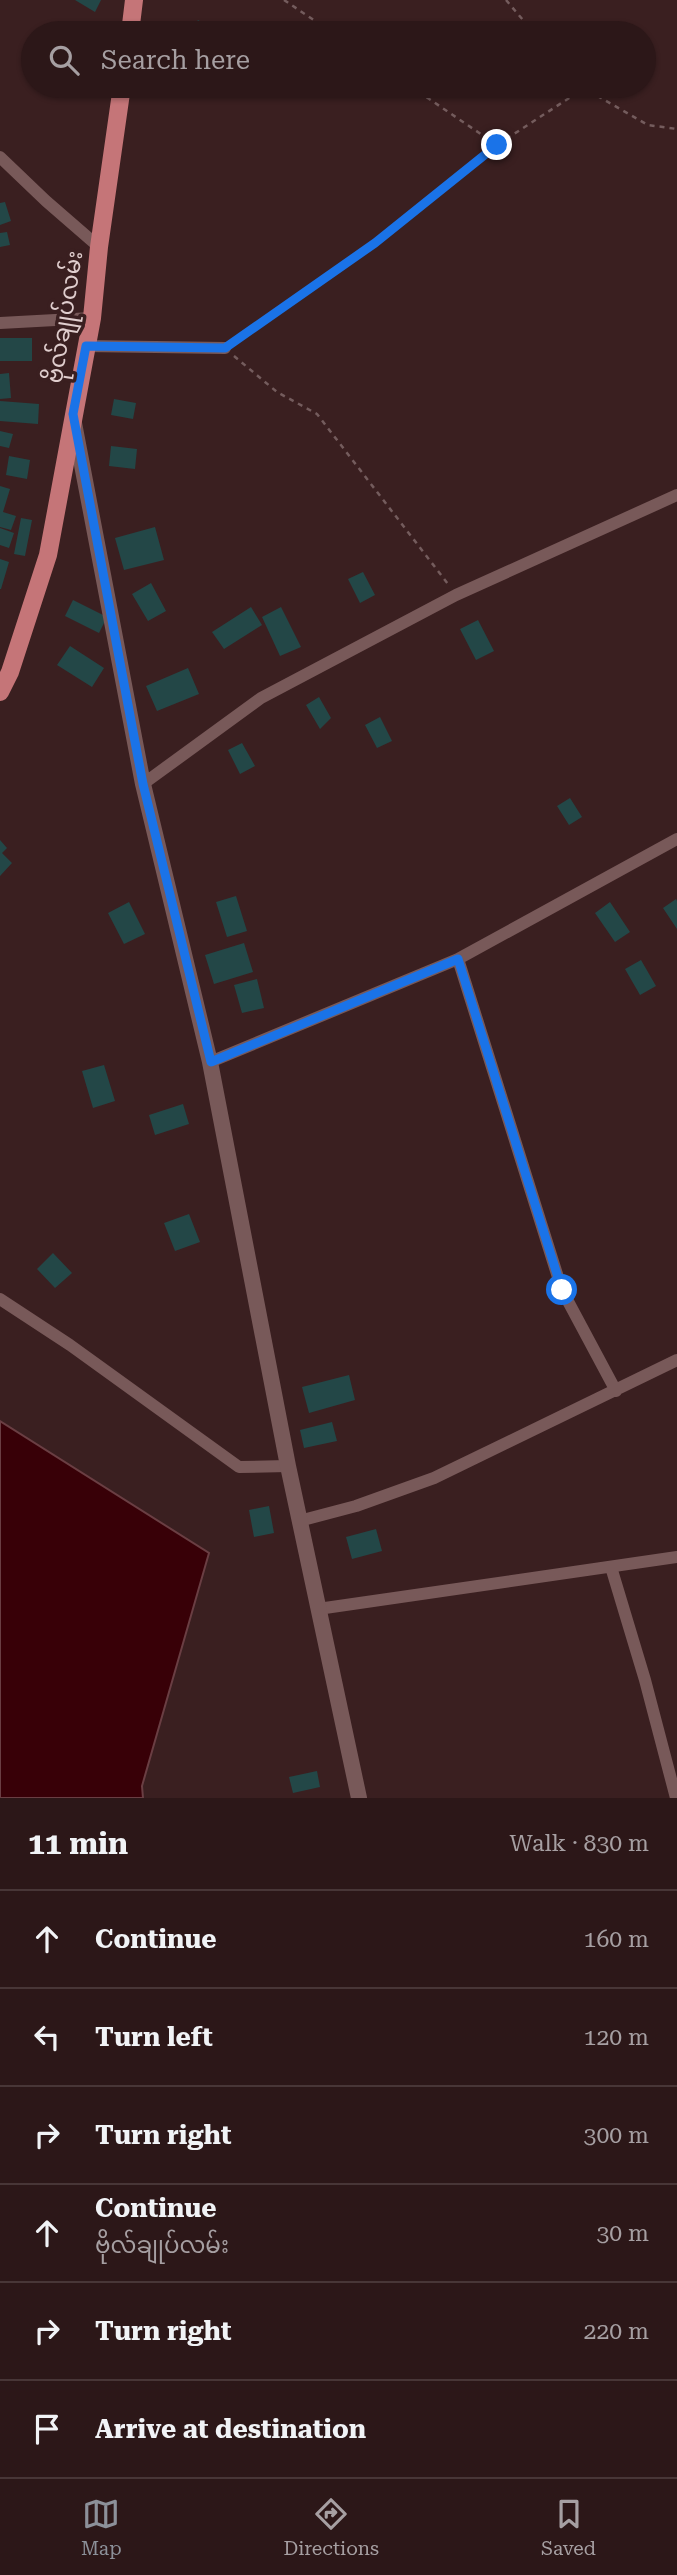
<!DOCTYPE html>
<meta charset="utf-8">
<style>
:root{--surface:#2c1718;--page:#382425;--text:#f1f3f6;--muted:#a69fa2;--line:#483637;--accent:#8c9099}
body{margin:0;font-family:"Roboto Serif","Noto Sans Myanmar",serif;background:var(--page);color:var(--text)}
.stop{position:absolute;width:21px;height:21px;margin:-16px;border:5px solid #1a73e8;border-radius:50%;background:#fff}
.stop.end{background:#1a73e8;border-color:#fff;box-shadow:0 2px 7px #0008}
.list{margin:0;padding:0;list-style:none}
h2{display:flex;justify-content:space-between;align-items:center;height:91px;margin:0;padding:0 28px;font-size:30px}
h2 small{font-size:23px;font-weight:400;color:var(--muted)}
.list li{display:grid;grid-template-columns:46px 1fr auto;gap:21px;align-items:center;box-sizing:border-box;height:98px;padding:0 28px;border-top:2px solid var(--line)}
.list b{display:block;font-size:26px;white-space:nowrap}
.list p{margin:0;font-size:23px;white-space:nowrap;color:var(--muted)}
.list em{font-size:23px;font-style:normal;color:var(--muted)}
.icon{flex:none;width:38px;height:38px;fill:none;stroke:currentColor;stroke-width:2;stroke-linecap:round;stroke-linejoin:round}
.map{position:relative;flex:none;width:677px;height:1798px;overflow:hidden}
.search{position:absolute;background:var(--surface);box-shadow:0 2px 5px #0004;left:21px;right:21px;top:21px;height:77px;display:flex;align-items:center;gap:18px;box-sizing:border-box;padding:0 24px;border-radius:38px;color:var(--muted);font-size:26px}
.sheet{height:679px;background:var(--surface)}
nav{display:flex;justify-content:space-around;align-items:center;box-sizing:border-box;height:98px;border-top:2px solid var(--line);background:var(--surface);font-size:19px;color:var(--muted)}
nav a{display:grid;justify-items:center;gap:4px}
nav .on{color:var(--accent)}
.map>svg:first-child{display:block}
.water{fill:#380007;stroke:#6a3e43;stroke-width:2}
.building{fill:#234747}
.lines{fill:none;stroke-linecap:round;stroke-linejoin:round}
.path{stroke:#745c5d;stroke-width:2.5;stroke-dasharray:5 5;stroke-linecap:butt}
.minor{stroke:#785959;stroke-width:12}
.tertiary{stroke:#785959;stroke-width:16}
.primary{stroke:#c57578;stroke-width:18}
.route{stroke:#1a73e8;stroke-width:9}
.labels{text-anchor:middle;stroke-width:7;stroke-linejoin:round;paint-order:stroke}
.street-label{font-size:23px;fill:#e0cece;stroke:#3a1f20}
</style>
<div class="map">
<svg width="677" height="1798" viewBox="0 0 677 1798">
<rect width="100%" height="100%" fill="#3a1f20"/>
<!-- water -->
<path class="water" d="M0,1421l209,132 -67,233 1,12h-143z"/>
<!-- building -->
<path class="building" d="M75,0h26l-6,12z
M198,20l13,8 -2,5 -19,-1z
M182,86h22l-10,9z
M5,202l6,19 -11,4v-22z
M7,232l3,13 -10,2v-14z
M0,338h32v23h-32z
M9,373l2,25 -11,1v-25z
M114,399l22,4 -3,16 -22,-4z
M0,401l39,3 -1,20 -38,-3z
M0,431l13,3 -4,14 -9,-2z
M111,446l26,3 -2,20 -26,-3z
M9,456l21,4 -3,19 -21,-4z
M0,486l10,3 -7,23 13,4 -5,14 -11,-3z
M21,518l11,2 -7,36 -11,-2z
M155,527l9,33 -40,10 -9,-32z
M0,528l14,5 -5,15 -9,-3z
M0,559l9,3 -8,27h-1z
M363,572l12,23 -15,8 -12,-24z
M151,583l15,28 -18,10 -16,-27z
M73,600l34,17 -8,16 -34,-17z
M251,607l11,18 -38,24 -12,-17z
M281,607l20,40 -21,9 -18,-39z
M478,620l16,31 -18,9 -16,-31z
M70,646l34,22 -12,19 -35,-22z
M188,668l11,26 -42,17 -11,-25z
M319,697l12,21 -11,11 -14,-24z
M380,717l12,24 -15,7 -12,-23z
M242,743l13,23 -15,8 -12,-24z
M570,798l12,19 -13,8 -12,-19z
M0,840l7,8 -5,5 10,10 -12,13z
M236,896l11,35 -20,6 -11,-35z
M676,899l1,2v28l-14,-21z
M129,902l16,32 -21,10 -16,-31z
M610,902l20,30 -15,10 -20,-29z
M244,943l9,29 -39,12 -9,-29z
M641,960l15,26 -16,9 -15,-26z
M257,979l7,29 -22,5 -8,-28z
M104,1065l11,36 -22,7 -11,-37z
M183,1104l6,20 -34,11 -6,-20z
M189,1214l11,28 -25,9 -11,-28z
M53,1253l19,20 -17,15 -18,-19z
M349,1375l6,25 -46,13 -7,-26z
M332,1422l5,19 -33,7 -4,-18z
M269,1506l5,27 -20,4 -5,-27z
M376,1529l6,22 -30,8 -6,-22z
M317,1771l3,16 -27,6 -4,-16z"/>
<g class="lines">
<!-- path -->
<path class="path" d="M284,0l49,33
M506,0l28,33
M410,86l87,59
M580,86l68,39 29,4
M234,342l141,-99 122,-98 86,-56
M234,356l43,36 40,22 131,170"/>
<!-- minor -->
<path class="minor" d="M0,157l46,44 53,46
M0,323l92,-5
M86,346l139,2
M143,784l118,-86 195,-103 221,-100
M458,959l104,331 54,101
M210,1062l248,-103 219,-120
M0,1299l70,46 169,122 49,-1
M299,1521l57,-15 78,-28 243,-118
M611,1567l34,113 31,118
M318,1609l359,-52"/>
<!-- tertiary -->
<path class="tertiary" d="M74,423l69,361 67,278 78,404 71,332"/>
<!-- primary -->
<path class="primary" d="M130,33l4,-33
M0,692l10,-20 38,-117 44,-237 7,-71 23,-161"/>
</g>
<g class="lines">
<!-- route -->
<path class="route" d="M497,145l-122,98 -150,105 -139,-2 -13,68 70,370 68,278 247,-103 104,331"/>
</g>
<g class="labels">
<!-- street labels -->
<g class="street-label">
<text transform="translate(64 317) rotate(-81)" y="8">ဗိုလ်ချုပ်လမ်း</text>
</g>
</g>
</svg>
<div class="stop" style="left:562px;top:1290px"></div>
<div class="stop end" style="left:497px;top:145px"></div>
<div class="search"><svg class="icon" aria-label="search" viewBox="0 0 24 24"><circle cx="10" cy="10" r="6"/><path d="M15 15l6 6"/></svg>Search here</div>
</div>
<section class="sheet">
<h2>11 min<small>Walk · 830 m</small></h2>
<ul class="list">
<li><svg class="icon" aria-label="ahead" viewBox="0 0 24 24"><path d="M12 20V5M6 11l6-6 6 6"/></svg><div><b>Continue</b></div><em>160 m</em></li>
<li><svg class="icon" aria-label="left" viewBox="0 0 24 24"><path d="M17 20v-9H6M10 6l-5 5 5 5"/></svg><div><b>Turn left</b></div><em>120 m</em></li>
<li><svg class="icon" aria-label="right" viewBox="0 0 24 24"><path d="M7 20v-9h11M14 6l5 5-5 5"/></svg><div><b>Turn right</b></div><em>300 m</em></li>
<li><svg class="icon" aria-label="ahead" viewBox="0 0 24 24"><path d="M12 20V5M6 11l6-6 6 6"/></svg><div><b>Continue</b><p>ဗိုလ်ချုပ်လမ်း</p></div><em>30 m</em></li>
<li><svg class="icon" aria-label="right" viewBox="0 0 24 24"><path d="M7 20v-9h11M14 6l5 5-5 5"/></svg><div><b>Turn right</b></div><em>220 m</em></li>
<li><svg class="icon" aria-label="arrive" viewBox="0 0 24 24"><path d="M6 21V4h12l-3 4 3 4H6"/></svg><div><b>Arrive at destination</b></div></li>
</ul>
</section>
<nav>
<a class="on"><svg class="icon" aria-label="map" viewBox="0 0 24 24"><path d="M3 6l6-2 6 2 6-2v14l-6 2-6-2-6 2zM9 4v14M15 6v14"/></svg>Map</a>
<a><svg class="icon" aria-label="directions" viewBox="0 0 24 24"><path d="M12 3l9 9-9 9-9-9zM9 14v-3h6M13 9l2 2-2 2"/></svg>Directions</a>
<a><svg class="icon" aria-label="saved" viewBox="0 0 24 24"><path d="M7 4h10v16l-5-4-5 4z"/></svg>Saved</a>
</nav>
